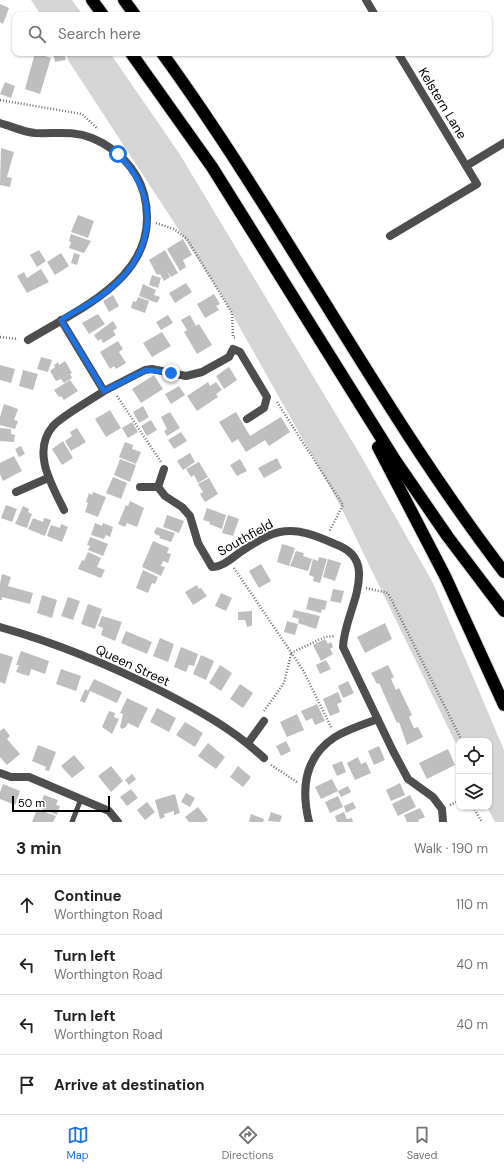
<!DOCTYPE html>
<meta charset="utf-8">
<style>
:root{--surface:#fff;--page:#f6f6f6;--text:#202124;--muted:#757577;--line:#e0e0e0;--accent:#1a73e8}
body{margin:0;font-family:"DM Sans",sans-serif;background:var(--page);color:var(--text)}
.controls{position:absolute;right:12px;bottom:12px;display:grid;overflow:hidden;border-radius:8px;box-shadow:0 1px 3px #0004}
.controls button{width:36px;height:36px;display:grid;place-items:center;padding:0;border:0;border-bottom:1px solid var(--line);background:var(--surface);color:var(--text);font:20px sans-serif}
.scale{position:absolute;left:12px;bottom:10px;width:98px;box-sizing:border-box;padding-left:4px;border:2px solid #000;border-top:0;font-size:11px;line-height:14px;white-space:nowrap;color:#000;-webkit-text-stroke:3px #fff;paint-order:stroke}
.stop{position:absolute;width:12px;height:12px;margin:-9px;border:3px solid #1a73e8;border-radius:50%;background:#fff}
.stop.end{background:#1a73e8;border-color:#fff;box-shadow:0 1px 4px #0008}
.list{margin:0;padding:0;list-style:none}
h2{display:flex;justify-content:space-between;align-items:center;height:52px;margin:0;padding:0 16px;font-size:17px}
h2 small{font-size:13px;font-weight:400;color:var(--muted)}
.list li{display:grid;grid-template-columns:26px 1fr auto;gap:12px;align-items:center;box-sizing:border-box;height:60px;padding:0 16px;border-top:1px solid var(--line)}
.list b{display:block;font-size:15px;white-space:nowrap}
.list p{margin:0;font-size:13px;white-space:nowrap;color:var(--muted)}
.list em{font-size:13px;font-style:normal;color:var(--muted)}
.icon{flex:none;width:22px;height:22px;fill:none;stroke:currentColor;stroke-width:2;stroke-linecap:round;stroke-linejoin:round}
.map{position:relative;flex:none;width:504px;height:822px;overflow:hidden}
.search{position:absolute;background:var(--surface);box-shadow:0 1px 3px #0004;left:12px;right:12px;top:12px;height:44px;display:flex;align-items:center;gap:10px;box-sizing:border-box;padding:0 14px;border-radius:8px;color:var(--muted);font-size:15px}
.sheet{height:292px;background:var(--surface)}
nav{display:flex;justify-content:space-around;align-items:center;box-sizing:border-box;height:56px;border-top:1px solid var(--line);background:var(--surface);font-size:11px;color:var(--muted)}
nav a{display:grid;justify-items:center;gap:2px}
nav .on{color:var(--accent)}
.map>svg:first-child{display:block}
.green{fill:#d5d5d5}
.building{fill:#bebebe}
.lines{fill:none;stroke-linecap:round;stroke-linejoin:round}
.highway-casing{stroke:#dbdbdb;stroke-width:14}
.path{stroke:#707070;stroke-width:2.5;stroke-dasharray:1 2;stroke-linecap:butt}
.lane{stroke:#4e4e4e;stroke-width:5}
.street{stroke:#4e4e4e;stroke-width:8}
.highway{stroke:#000;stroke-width:12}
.route{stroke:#1a73e8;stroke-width:5}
.labels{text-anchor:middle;stroke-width:3.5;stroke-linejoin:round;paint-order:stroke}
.street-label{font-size:13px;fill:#000;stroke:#fff}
</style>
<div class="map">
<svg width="504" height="822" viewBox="0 0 504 822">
<rect width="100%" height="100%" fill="#fff"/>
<!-- green -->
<path class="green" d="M31,0h41l11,15h-42z
M66,53h44l69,100 182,303 72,127 71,167v72h-9l-8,-15h2v-66h-30v9l-119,-245 -118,-209 -154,-236z"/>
<!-- building -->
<path class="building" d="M0,4l9,4 -6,16 -3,-2z
M35,53l16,5 -11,36 -15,-5z
M53,53h11l2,7 -11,2z
M5,82l10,4 -4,12 -11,-4z
M1,148l13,4 -7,25 5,1 -2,9 -10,-2z
M78,215l16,6 -6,17 -17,-6z
M71,234l20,7 -7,12 -15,-5 2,-6 -2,-1z
M183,239l9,16 -9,5 3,7 -6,4 -13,-22z
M39,250l7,11 -9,6 -7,-12z
M165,250l13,23 -7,4 -5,-7 4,7 -6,4 -4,-7 -3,1 -8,-15z
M61,253l8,13 -14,9 -8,-13z
M74,253l6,2 -3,10 -6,-2z
M41,269l8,13 -22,11 -10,-17 7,-4 3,6z
M152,275l9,3 -3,10 -9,-3z
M186,283l6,9 -17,11 -6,-10z
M143,284l13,6 -2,5 6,2 -3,6 -18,-7z
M214,294l6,10 -4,2 3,4 -14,8 -8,-14z
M113,295l6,11 -10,6 -6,-11z
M138,297l11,4 -4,12 -14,-5 2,-7 3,1z
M98,314l7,10 -16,10 -7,-11z
M168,315l5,8 -12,7 -5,-8z
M190,315l6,11 3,-2 13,21 -15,9 -13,-22 3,-2 -6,-10z
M113,321l4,7 -4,3 3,4 -13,8 -2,-4 -3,2 -4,-6z
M162,332l9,14 -19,11 -9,-14z
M118,341l5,8 -4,3 7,11 -10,6 -2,-3 -4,3 -10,-17z
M41,357l11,3 -4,12 -11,-3z
M65,361l7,12 -2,1 2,4 -8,5 -3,-4 -5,2 -6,-10 5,-4 -1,-2 4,-3 1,3z
M0,365l15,4 -4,14 -11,-3z
M229,367l8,13 -13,9 -8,-13z
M23,370l15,4 -5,16 -14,-4z
M154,375l9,14 -22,14 -9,-14z
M70,380l8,11 -14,9 -3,-4 -2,1 -5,-7z
M208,382l2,4 6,-4 6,8 -6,4 2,3 -21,14 -10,-15z
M179,386l6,9 -14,9 -6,-10z
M4,404l14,5 -4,11 4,1 -3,8 -15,-4v-8z
M143,406l6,11 -10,6 -6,-11z
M110,410l11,18 -15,9 -11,-18z
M170,412l10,16 -13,8 -3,-5 3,-2 -6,-12z
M236,412l14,24 31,-19 9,15 -21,14 -4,-6 -19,12 -8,-13 -6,4 -13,-21z
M151,420l6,10 -10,6 -6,-10z
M132,422l6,10 -10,6 -6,-10z
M0,428l11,1v5l4,1 -1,7 -14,-1z
M77,428l9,14 -15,9 -6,-10 7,-5 -2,-4z
M181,432l6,9 -13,8 -6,-9z
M63,441l10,17 -11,7 -10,-16z
M125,442l8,3 -1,4 9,3 -5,12 -17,-7z
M21,446l4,8 -6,3 -4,-8z
M190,453l5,9 -12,8 -6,-9z
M14,456l8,15 -19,10 -3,-7v-11z
M277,458l5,10 -18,10 -6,-10z
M120,459l16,6 -6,17 -16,-7z
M240,459l7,12 -10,5 -7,-11z
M199,462l9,15 -10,6 -4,-8 -3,2 -5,-8z
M113,477l14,6 -6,16 -15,-6z
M209,478l9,16 -13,8 -5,-8 3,-2 -5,-8z
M93,492l13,5 -8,20 -13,-5 3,-9 -2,-1 3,-9 3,2z
M130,501l14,7 -7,19 -10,-4 -2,4 -7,-3 8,-19 2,1z
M6,505l11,4 -5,13 -11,-4z
M23,506l6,3 -1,3 4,2 -5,14 -12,-4z
M207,508l19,7 -4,14 -13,-5 1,-2 -7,-2z
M167,515l17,6 -5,12 -16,-6z
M228,515l11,4 -6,17 -11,-3z
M33,518l10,4 1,-4 7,2 -6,16 -17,-7z
M95,523l7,3 1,-3 10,4 -3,10 -4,-2 -2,4 -13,-4z
M61,524l7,3 -6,15 -15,-6 4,-11 9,3z
M157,527l18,6 -4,9 -12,-4 1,-2 -5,-2 -1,-2z
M90,537l18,7 -5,12 -15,-6 2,-4 -3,-1z
M153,541l16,7 -2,5 4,1 -3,9 -5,-2 -2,5 4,1 -4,9 -19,-9z
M282,544l13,4 -6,18 -12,-4z
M296,551l8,2 -1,3 9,3 -4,12 -18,-5z
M88,552l13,6 -4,9 8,3 -4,8 -23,-9 4,-9 2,1z
M319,557l8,2 -7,24 -7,-2 1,-4 -5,-2 4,-16 5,2z
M328,559l13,4 -6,18 -12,-4z
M261,564l10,17 -12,7 -10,-17z
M143,570l15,7 -3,7 -3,-1 -4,10 -12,-5z
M2,574l9,3 -3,9 25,7 -3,11 -28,-7v3h-2v-16z
M197,585l2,4 2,-1 6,8 -14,9 -8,-13z
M333,589l11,2 -3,12 -11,-2z
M221,593l11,5 -6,13 -11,-5z
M42,595l15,5 -5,18 -15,-5z
M68,597l12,4 -7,19 -12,-4z
M309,597l18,4 -2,9 -3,-1 -1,4 -15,-4z
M88,604l14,5 -7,20 -14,-5z
M294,610l26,6 -4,13 -18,-6 1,-4 -7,-2z
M252,611v14l-1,1 -4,1 -2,-7h-7v-8z
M102,616l20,6 -7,19 -14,-6 2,-7 -5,-2z
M287,621l11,3 -3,11 -11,-3z
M385,623l7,16 -27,14 -8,-16z
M126,631l26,11 -5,12 -26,-11z
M160,638l14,6 -6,18 -15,-6z
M325,639l3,5 3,-2 2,5 -3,2 3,5 -12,7 -8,-16z
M181,647l17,7 -4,12 -5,-1 -3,7 -12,-5z
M21,651l28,10 -4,13 -14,-5 -2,7 -13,-4 3,-7h-3z
M0,653l13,4 -8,27 -5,-2z
M201,655l13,6 -8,19 -13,-6z
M326,660l5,9 -11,5 -4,-9z
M220,665l12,8 -11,18 -12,-8z
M388,665l6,12 -3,2 5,11 3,-2 13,27 -3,2 5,11 4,-1 5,10 -16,8 -8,-23 -2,1 -18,-40 -2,1 -6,-11z
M61,669l20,7 -5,15 -20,-7z
M94,679l28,13 -5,11 -27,-12 -5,12 -5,-2 5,-12 3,2z
M348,681l6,12 -11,5 -5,-12z
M240,684l13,9 -10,15 -13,-9z
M338,692l4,10 -5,2 3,8 -10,4 -7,-17z
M127,698l21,10 -10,20 -10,-5 -2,4 -4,2 -2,-2 3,-13 -3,-1z
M317,704l8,17 -10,4 -3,-7 -6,3 -5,-10z
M157,708l19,10 -7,14 -19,-10z
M109,711l6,2 -1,4 5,2 -7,15 -10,-7z
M297,714l7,16 -17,7 -7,-15z
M185,722l18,11 -8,14 -19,-12z
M4,728l6,8 -3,3 13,15 -13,11 -7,-8v-26z
M286,741l5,10 -10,5 -5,-10z
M208,743l17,14 -9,12 -18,-13z
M38,745l18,7 -7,19 -4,-1 1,-3 -14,-6z
M379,746l6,14 -11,5 -6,-14z
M448,749l7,16 -28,14 -8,-16z
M74,755l11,13 -13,10 -11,-12z
M358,757l3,7 5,-2 5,11 -16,7 -8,-17z
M342,761l4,11 -9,4 -5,-11z
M111,766l12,15 -12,11 -13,-16z
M238,766l13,11 -8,10 -13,-10z
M132,774l4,5 -7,6 -4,-5z
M332,779l6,12 -17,8 -6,-12z
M400,783l5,12 -14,6 -5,-11z
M3,784l17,7 -5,14 -15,-6v-7z
M348,786l3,6 -10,5 -3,-6z
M131,789l7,9 -11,8 -7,-9z
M186,793l9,5 -5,9 -9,-5z
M175,794l5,19 -6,2v-4l-10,3 1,3 -5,2 -5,-19z
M44,795l14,5 -2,5 4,1 -3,9 -18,-7z
M410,795l6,12 -18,9 -6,-12z
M338,796l5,11 -13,6 -5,-11z
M147,802l8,10 -10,8 -8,-10z
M353,802l3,6 -10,5 -2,-7z
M198,807l10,13 -3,2h-16l-4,-5z
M420,808l5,9 -7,3 1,2h-12l-3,-7z
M37,809l19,7 -3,6h-21z
M271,812l11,4 -2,6 -12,-1z
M344,812l3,7 5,-1 1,4h-16l-2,-6z
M251,814l13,5 -1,3h-14z"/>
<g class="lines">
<defs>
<path id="highway" d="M92,0l11,15
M124,0l11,15
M131,53l81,114 183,293 53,77 56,74
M162,53c122,168 216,354 342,519
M378,447l67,129 59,129"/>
</defs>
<!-- highway casing -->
<use href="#highway" class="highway-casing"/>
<!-- path -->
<path class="path" d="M0,100l82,14 16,15
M156,223l18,6 13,10 45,74 1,24 3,1
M0,337l18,2
M117,396l44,66
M277,402l66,103 -14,27
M234,568l69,102 29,59
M366,588l22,5 74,148
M291,653l34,-16 10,-1
M264,711l20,-28 7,-29
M271,765l26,17
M450,805l9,-4
M473,807l9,15"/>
<!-- lane -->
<path class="lane" d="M72,822l9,-23"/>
<!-- street -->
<path class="street" d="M366,0l9,15
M0,123c11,3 23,9 35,10 20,1 37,-3 57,5 24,10 45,30 52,56 20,80 -60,112 -116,146
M466,166l38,-23
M390,236l87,-52 -79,-131
M61,320l43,71c-13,9 -42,25 -51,35 -22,26 -1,59 11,84
M104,391l41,-21 7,-1 34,7 16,-4 27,-15 4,-8 7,3 27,45 -3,11 -17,11
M164,469l-6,18 7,9 17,11 8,9 8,27 14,24c10,0 19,-8 27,-14 38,-26 52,-29 96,-9 13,5 23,12 24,28 1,26 -15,49 -16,75l50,104 15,28 25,18 9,12 1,13
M140,487h18
M16,492l32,-14
M0,627c57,16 110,38 163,65 37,19 71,38 101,66
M248,743l16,-22
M0,773l11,4h18l80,34 9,11
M309,822c-8,-33 -5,-65 26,-85 13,-8 29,-13 43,-18"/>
<!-- highway -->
<use href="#highway" class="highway"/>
</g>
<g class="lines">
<!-- route -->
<path class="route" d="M118,154c42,43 38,96 -8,135 -14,12 -33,21 -49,31l43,71 42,-21 25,3"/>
</g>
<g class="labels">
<!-- street labels -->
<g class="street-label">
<text transform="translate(443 103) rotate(59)" y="5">Kelstern Lane</text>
<text transform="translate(245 537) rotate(-29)" y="5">Southfield</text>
<text transform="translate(133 665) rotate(25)" y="5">Queen Street</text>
</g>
</g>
</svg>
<div class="controls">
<button><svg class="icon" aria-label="locate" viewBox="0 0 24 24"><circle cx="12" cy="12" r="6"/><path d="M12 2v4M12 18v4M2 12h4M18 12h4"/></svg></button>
<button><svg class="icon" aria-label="layers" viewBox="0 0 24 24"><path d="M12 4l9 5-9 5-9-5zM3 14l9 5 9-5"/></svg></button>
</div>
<div class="scale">50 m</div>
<div class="stop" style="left:118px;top:154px"></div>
<div class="stop end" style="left:171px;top:373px"></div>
<div class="search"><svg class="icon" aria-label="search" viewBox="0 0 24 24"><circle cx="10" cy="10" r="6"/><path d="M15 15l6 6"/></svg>Search here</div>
</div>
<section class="sheet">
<h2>3 min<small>Walk · 190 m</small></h2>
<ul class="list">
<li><svg class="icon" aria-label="ahead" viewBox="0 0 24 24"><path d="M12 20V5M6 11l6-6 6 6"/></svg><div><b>Continue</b><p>Worthington Road</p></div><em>110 m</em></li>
<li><svg class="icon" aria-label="left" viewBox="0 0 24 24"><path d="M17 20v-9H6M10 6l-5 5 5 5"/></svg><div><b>Turn left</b><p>Worthington Road</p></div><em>40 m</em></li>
<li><svg class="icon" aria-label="left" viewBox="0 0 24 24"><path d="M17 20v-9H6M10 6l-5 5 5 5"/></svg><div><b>Turn left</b><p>Worthington Road</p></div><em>40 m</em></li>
<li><svg class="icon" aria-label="arrive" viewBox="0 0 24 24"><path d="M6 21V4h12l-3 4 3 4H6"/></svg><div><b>Arrive at destination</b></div></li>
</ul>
</section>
<nav>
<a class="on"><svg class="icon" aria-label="map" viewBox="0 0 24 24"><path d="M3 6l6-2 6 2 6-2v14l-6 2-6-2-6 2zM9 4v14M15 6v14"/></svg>Map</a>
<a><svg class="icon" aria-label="directions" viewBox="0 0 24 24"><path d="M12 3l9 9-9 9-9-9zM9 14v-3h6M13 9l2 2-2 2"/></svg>Directions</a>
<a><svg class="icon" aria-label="saved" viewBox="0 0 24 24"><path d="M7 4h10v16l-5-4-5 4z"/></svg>Saved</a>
</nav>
